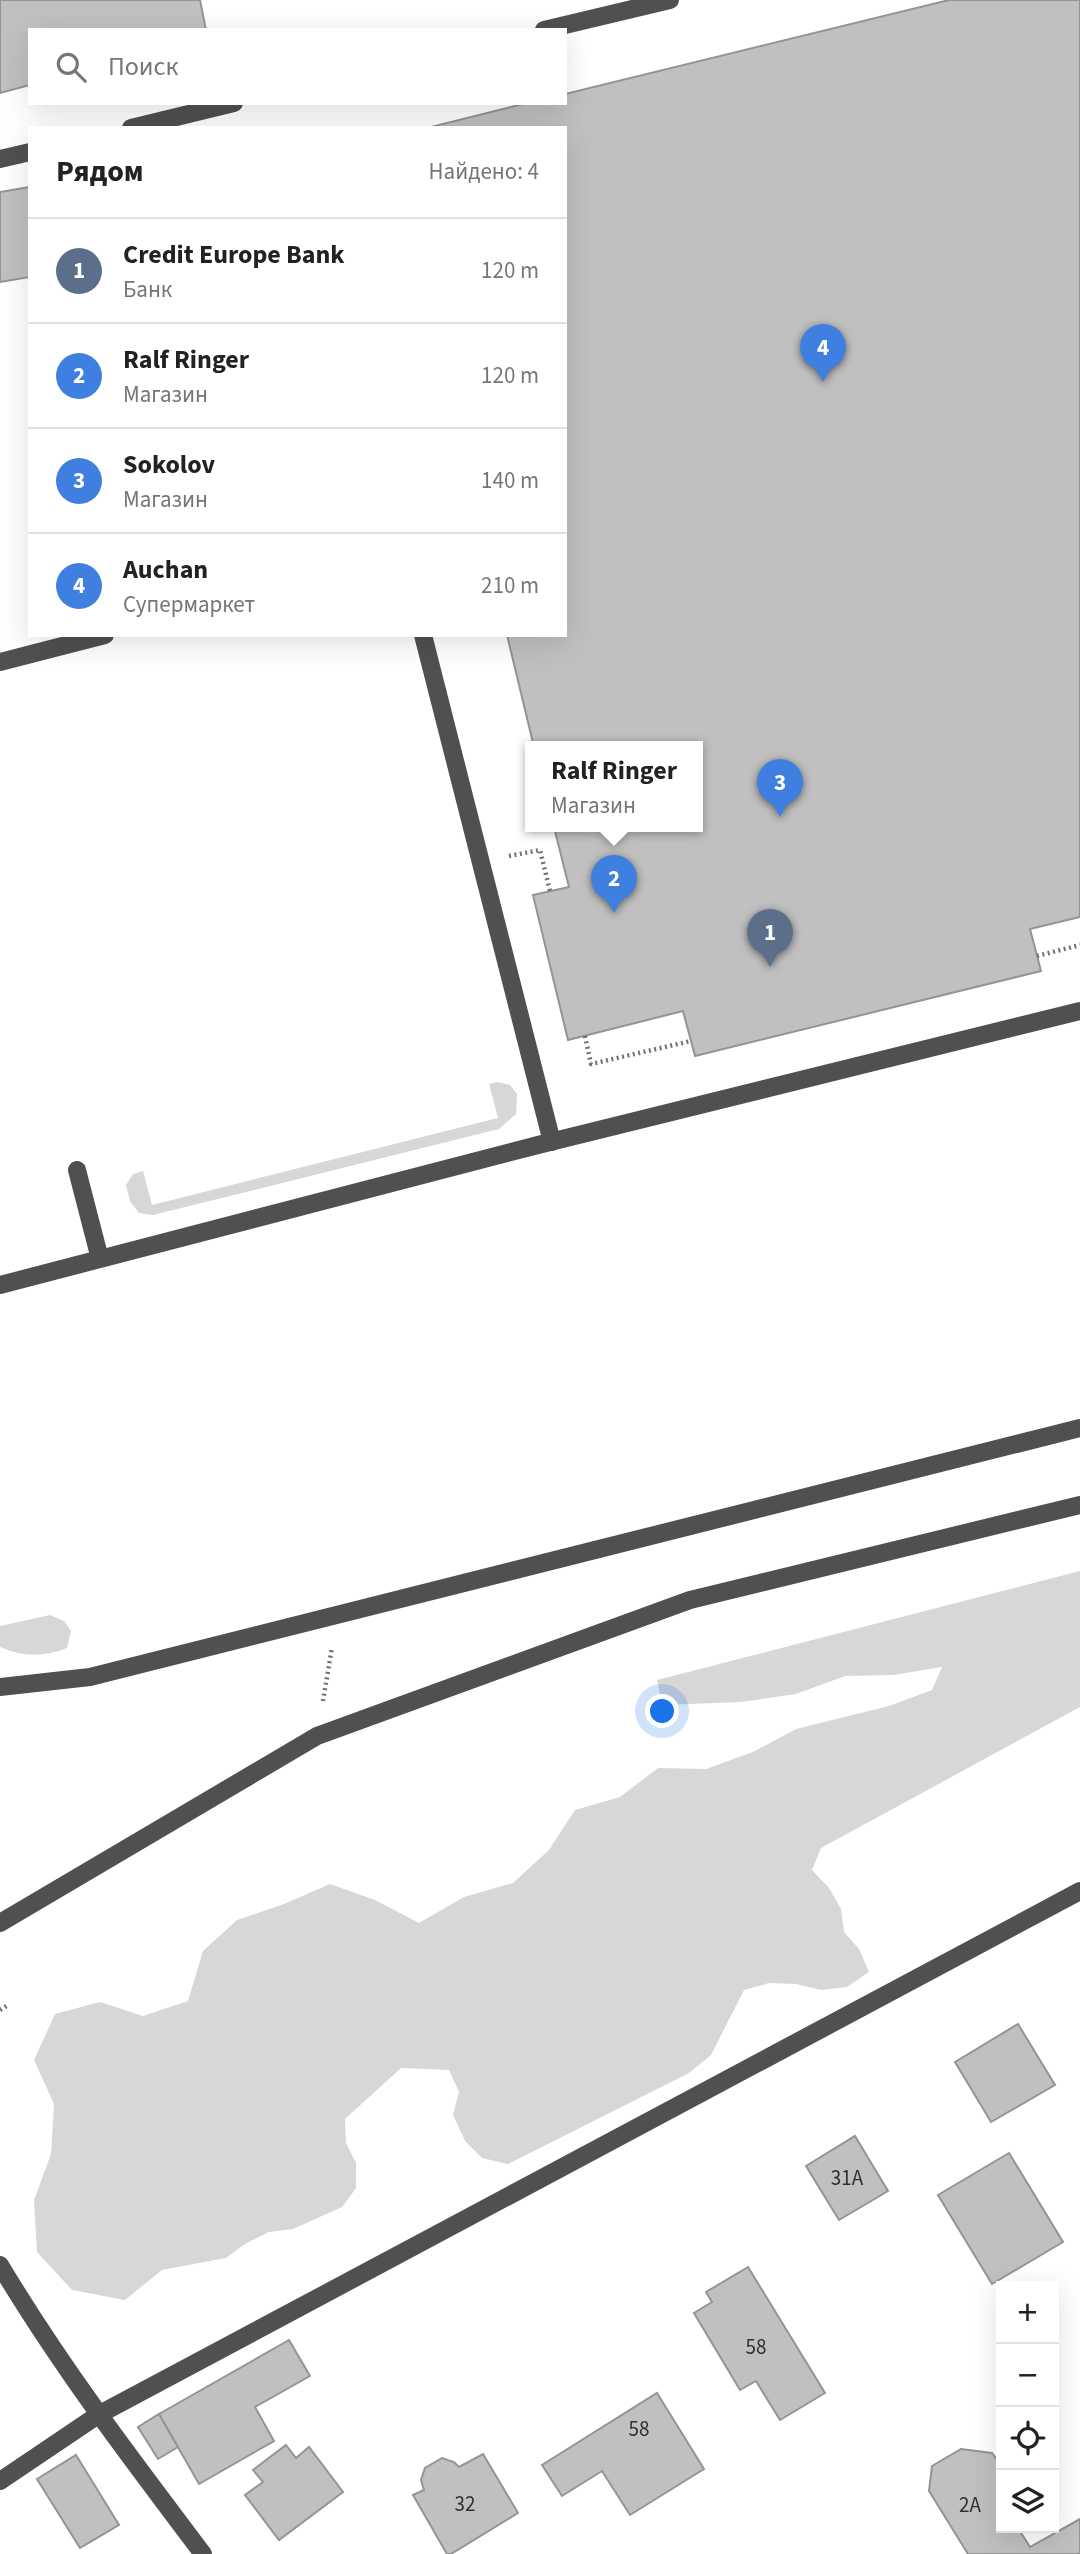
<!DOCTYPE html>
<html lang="ru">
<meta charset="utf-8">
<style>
:root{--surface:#fff;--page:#f6f6f6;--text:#222;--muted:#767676;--line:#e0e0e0;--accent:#000}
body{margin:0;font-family:"Source Sans 3",sans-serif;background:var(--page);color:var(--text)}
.controls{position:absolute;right:21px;bottom:21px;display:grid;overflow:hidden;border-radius:0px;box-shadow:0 7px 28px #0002}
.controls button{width:63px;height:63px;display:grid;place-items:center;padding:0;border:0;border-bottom:2px solid var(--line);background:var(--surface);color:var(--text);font:35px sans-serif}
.you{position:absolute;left:663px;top:1712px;width:24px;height:24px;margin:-18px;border:5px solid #fff;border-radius:50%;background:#1a73e8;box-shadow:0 0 0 10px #1a73e833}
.badge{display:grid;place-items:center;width:46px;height:46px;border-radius:50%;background:var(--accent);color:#fff;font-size:23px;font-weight:700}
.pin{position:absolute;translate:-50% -58px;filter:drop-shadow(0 2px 4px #0008)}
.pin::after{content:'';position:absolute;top:37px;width:24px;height:21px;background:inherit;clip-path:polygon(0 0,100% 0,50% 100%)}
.popup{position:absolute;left:525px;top:741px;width:178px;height:91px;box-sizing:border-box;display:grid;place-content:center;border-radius:0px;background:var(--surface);filter:drop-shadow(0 2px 5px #0005);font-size:23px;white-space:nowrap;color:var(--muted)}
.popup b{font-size:26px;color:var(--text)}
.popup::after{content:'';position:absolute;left:50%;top:100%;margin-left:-14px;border:14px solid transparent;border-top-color:var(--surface)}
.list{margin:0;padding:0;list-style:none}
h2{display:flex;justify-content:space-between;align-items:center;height:91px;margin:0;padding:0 28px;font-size:30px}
h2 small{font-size:23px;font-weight:400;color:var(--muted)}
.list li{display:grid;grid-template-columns:46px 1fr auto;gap:21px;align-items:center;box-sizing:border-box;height:105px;padding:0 28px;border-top:2px solid var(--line)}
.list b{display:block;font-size:26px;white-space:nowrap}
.list p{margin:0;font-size:23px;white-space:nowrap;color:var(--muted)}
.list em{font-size:23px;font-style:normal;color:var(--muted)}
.icon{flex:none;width:38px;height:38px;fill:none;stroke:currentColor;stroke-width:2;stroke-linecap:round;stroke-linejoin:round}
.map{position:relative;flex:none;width:1080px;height:2554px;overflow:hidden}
.search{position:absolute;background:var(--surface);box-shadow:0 7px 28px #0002;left:28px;top:28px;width:539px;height:77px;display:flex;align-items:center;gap:18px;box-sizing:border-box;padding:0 24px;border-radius:0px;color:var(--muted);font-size:26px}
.panel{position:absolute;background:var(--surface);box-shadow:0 7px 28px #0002;left:28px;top:126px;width:539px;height:511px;border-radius:0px}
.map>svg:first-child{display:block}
.green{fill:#d7d7d7}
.building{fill:#c0c0c0;stroke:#949494;stroke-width:2}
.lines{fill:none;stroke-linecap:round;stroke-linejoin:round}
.path{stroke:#727272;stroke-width:4.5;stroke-dasharray:2 3.5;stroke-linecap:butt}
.minor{stroke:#505050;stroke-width:18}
.labels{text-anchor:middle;stroke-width:6;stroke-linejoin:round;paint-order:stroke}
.number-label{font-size:21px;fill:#303030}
</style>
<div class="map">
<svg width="1080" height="2554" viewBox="0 0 1080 2554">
<rect width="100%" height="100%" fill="#fff"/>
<!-- green -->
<path class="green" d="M497,1082l13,3 7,9 -1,20 -17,15 -346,86 -14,-2 -9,-12 -4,-16 7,-11 10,-3 9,34 346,-87 -9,-34z
M1080,1571v136l-259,141 -9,22 17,18 12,21 3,23 15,17 10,23 -22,15 -26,3 -25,-6 -27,-1 -25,7 -33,65 -22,18 -181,91 -26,-6 -17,-17 -12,-26 6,-23 -10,-22 -48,-2 -56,51 1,24 10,20v25l-14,19 -49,22 -24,3 -24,12 -19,14 -64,12 -37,30 -53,-10 -35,-38 -3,-52 17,-46 3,-50 -20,-44 21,-46 45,-12 43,14 45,-15 15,-50 34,-31 47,-16 46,-20 45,16 44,23 45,-26 49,-14 36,-33 26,-40 45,-13 38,-29 48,1 47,-17 43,-23 93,-23 43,-16 10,-23 -49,8 -48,1 -49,18 -55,8 -79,3 -5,-25z
M50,1615l14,6 7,10 -4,17c-22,9 -45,9 -67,-1v-21z"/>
<!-- building -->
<path class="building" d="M0,0h200l6,30h-176v55l-30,8z
M949,0h131v917l-50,12 11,42 -346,85 -12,-45 -115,29 -35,-145 36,-8 -15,-60h144v-80h-164l-27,-112h58v-507h-138l100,-25h38v-9z
M30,187v90l-30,5v-90z
M1018,2024l37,61 -64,37 -36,-60z
M855,2136l33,55 -49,29 -33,-54z
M1009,2153l54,89 -71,42 -54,-89z
M748,2267l77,126 -45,27 -24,-39 -16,9 -46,-77 18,-11 -6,-10z
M289,2340l21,36 -55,31 19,34 -75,43 -40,-70z
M657,2393l47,76 -74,46 -28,-44 -40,25 -20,-31z
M159,2414l19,33 -20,12 -20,-32z
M286,2445l10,13 13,-11 34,45 -64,48 -34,-45 18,-13 -10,-12z
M961,2449l31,4 9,12v63h17l12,19 50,-28v35h-112l-39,-63 3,-25z
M483,2454l35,59 -67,41h-4l-34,-59 11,-5 -3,-10 4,-12 17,-10 12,4 5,5z
M76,2455l43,70 -39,23 -43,-69z"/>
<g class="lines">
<!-- path -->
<path class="path" d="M509,856l31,-6 10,41
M1037,956l43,-11
M585,1036l6,28 100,-23
M323,1701l9,-54
M0,2010l8,-5"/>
<!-- minor -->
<path class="minor" d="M544,30l126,-30
M131,128l103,-25
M0,159l30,-7
M423,635l129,507
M0,662l105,-27
M77,1170l23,89
M0,1285l538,-140 542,-134
M0,1687l90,-10 990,-249
M0,1923l317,-187 373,-136 390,-95
M0,2265c61,102 132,195 203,289
M0,2481l98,-66 982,-524"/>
</g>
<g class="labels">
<!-- number labels -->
<g class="number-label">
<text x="847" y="2185">31А</text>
<text x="756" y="2354">58</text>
<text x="639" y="2436">58</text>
<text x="465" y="2511">32</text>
<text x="970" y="2512">2А</text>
</g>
</g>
</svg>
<div class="controls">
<button>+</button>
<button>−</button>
<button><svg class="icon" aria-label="locate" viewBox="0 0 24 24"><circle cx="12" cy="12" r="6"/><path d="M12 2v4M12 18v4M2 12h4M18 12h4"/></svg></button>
<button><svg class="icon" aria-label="layers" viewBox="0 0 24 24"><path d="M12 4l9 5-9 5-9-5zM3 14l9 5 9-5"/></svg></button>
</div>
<div class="you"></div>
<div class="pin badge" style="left:770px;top:967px;background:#5c6f8a">1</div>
<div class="pin badge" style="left:614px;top:913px;background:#3f7fe0">2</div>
<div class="popup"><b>Ralf Ringer</b>Магазин</div>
<div class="pin badge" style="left:780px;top:817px;background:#3f7fe0">3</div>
<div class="pin badge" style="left:823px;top:382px;background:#3f7fe0">4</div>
<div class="search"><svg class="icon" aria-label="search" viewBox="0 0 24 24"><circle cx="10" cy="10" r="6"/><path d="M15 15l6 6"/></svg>Поиск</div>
<section class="panel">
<h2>Рядом<small>Найдено: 4</small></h2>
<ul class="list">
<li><span class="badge" style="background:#5c6f8a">1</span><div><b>Credit Europe Bank</b><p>Банк</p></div><em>120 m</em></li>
<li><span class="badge" style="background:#3f7fe0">2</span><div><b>Ralf Ringer</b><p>Магазин</p></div><em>120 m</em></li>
<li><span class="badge" style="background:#3f7fe0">3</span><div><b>Sokolov</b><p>Магазин</p></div><em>140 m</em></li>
<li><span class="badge" style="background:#3f7fe0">4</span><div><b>Auchan</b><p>Супермаркет</p></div><em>210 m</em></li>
</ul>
</section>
</div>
